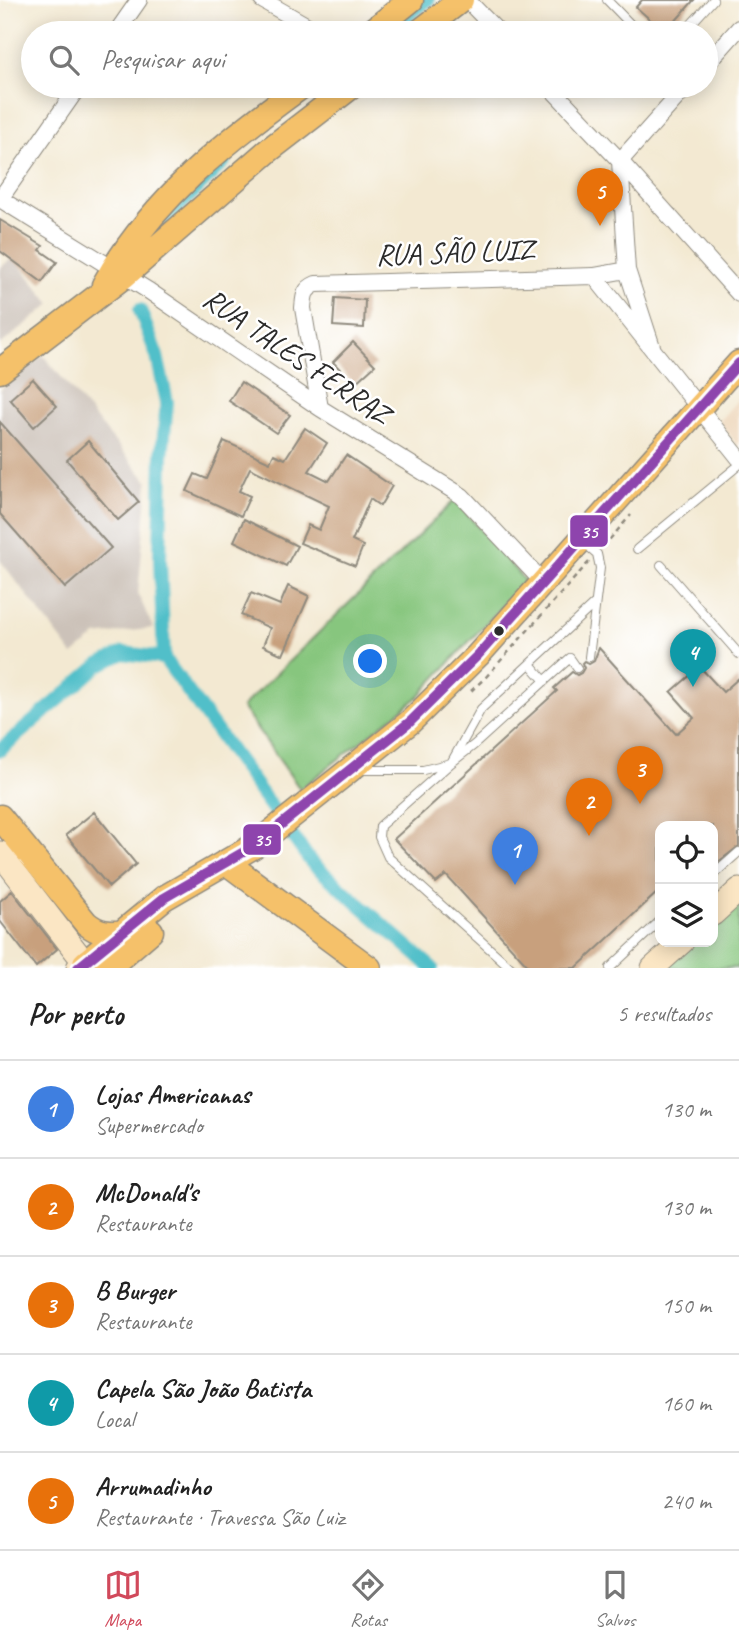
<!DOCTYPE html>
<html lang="pt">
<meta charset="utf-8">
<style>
:root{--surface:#fff;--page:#f2f2f2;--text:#222;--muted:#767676;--line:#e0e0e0;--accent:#d1495b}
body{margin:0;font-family:Caveat,sans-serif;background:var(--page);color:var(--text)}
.controls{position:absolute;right:21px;bottom:21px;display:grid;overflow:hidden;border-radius:14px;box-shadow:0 4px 18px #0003}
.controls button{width:63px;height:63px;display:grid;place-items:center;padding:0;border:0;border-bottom:2px solid var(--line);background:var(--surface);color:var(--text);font:35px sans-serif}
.you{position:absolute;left:371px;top:662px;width:24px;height:24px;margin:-18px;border:5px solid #fff;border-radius:50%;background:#1a73e8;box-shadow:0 0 0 10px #1a73e833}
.badge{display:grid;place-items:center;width:46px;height:46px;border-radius:50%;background:var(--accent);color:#fff;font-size:23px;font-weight:700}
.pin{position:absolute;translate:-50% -58px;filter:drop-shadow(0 2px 4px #0008)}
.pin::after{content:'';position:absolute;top:37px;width:24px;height:21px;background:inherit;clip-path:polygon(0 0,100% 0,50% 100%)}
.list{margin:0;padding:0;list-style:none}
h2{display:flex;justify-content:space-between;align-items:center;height:91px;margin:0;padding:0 28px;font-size:30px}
h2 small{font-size:23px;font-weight:400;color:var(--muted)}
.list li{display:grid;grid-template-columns:46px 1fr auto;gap:21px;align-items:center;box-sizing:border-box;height:98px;padding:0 28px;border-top:2px solid var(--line)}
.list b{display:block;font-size:26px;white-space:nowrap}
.list p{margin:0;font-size:23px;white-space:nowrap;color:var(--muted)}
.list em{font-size:23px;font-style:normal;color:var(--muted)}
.icon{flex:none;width:38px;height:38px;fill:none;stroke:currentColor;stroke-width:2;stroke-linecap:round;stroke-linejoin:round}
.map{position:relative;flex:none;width:739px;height:968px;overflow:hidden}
.search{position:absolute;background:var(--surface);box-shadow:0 4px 18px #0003;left:21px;right:21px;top:21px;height:77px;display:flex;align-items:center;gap:18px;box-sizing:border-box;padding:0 24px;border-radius:38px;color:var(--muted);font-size:26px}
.sheet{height:581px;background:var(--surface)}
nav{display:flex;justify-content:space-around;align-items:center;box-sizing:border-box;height:98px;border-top:2px solid var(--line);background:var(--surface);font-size:19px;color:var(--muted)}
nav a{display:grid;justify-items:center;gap:4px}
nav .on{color:var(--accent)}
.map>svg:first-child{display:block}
.built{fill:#eed7bb}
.industrial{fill:#ccc2b9}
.green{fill:#87c67e;stroke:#597854;stroke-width:2}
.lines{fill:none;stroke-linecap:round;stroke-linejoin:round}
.canal{stroke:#51bfc9;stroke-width:14}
.building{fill:#c8a07d}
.service-casing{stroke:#8f8a7e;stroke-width:10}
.minor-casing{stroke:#8f8a7e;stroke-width:18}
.secondary-casing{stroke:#8f8a7e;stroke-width:25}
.primary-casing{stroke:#8f8a7e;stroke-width:27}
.path{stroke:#8f8a7e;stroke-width:2.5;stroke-dasharray:5 5;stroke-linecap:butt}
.service{stroke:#fff;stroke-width:8}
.minor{stroke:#fff;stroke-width:16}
.secondary{stroke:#fbe6c4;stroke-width:23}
.primary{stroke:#f5c16b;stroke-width:24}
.bus-1-casing{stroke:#fff;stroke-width:16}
.bus-1{stroke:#8e44ad;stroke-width:10}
.bus-dot{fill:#2b2b2b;stroke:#fff;stroke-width:2.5}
.labels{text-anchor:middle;stroke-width:5;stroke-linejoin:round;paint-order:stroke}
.street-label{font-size:30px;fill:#2b2b2b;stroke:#fff}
.line-badge{stroke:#fff;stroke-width:2.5}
.badge-label{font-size:19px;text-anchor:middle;font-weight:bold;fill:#fff}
</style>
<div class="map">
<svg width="739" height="968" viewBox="0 0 739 968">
<rect width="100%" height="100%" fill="#fff"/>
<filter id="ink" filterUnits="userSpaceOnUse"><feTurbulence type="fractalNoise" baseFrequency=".0143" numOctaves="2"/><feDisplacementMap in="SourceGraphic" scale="14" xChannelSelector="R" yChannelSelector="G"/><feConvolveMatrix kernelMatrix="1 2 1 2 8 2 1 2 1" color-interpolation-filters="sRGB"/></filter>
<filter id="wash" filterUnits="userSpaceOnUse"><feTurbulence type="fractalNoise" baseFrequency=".00686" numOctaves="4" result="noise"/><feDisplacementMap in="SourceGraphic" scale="28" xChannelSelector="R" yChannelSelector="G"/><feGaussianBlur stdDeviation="1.57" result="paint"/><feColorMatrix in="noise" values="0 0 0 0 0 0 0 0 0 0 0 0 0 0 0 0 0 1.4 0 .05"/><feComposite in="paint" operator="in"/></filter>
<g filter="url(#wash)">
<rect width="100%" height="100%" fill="#f3e9d2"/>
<!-- built -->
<path class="built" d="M739,398v49l-20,-26z"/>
<!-- industrial -->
<path class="industrial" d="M13,257l38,47 -51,41v-77z
M43,355l105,127 -10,112 15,34 -57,8 -23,19 -73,-95v-170z"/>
<!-- green -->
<path class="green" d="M455,500l70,81 -108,117 -117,91 -58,-82z
M739,890v78h-87l29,-26h32v-29z"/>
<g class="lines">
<!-- canal -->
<path class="canal" d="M407,16l21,-16
M158,227l67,-67
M140,310l17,46 10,46 -5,54 -2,104 4,98 147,204 121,106
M0,750l99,-85 24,-12 41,5"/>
</g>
<g id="blocks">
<!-- building -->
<path class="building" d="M642,0h52l-29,33 -29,-26z
M0,220l43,26 -3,4 17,12 -15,20 -42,-31z
M335,298l30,2 -1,28 -31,-2z
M353,342l22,23 -21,19 -21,-22z
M33,379l24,27 -23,21 -24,-28z
M241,382l49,33 -14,18 -47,-32z
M0,422l111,126 -46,40 -65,-74z
M305,428l22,15 -18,28 20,10 17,-26 46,31 -12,20 -10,-7 -18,42 11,5 -8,20 -55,-23 8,-18 11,5 10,-24 -79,-38 -11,23 11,5 -9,20 -54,-25 8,-17 12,5 17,-38 46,21 4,-8 11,5z
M88,441l51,61 -21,18 -51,-60z
M244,519l53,27 -11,20 -52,-25z
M288,586l21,10 -26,59 -20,-9 7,-18 -29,-13 10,-22 29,12z
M599,648l77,86 18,-16 -23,-26 29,-25 23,25 16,-14v168l-26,20v-40h-53v64l-84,78h-46l-84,-93 -10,8 -42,-44 163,-148 -3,-3 18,-16 5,3 4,-2 3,-5 -2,-5 2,-2 5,3 5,-3z
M94,812l42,52 -27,23 -43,-52z
M12,891l45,58 -21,18 -36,-46v-20z"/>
</g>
</g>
<g filter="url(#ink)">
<use href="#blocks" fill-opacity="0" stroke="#8f8a7e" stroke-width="2"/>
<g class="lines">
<defs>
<path id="service" d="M607,0l32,33
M683,33l30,-33
M583,542l14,12 3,14 -11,89
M637,549l102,-84
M661,565l78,89
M530,664l15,17
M359,770h64l28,-7 23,-18 96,-87 7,10
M713,875l26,-23
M511,968l-123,-111 -9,-20 1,-11 71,-63 30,-54 113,-105
M610,968l50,-47"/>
<path id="minor" d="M262,0l58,33
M467,0l32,33
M116,33l23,-33
M706,65l33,-37
M549,86l71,75 119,133
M0,199l149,92 171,117 142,88 82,87
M0,199l79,-113
M594,276l145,182
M653,350l-26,-80 -7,-109 67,-75
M320,408l-17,-100c1,-12 1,-19 13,-24l278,-8 33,-6"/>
<path id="secondary" d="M0,853l85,110 -7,5
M713,914l26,-24
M653,968l29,-26"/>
<path id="primary" d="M370,33l41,-33
M418,33l43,-33
M104,285c46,-84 122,-144 198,-199
M0,371l124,-95 145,-126 83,-64
M0,817l86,106c13,11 23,11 39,9
M227,863l142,105
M89,968l-4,-5 79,-65 90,-52 156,-124 68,-67 261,-292
M108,968l43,-37"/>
</defs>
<!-- service casing -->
<use href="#service" class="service-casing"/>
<!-- minor casing -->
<use href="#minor" class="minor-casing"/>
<!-- secondary casing -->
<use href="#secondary" class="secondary-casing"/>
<!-- primary casing -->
<use href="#primary" class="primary-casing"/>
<!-- path -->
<path class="path" d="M603,547l28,-32
M471,691l15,-14 103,-115"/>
<!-- service -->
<use href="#service" class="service"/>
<!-- minor -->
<use href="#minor" class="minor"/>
<!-- secondary -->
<use href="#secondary" class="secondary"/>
<!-- primary -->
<use href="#primary" class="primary"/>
<defs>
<path id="bus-1" d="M78,968l86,-70 90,-52 156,-124 68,-67 261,-292"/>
</defs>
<!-- bus-1 casing -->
<use href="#bus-1" class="bus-1-casing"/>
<!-- bus-1 -->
<use href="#bus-1" class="bus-1"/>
</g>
</g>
<!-- markers -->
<circle class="bus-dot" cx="499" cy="631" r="6"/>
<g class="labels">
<!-- street labels -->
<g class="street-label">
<text transform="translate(455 252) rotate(-2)" y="10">RUA SÃO LUIZ</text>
<text transform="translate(297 356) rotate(34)" y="10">RUA TALES FERRAZ</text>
</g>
</g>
<g class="line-badge">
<rect x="569" y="514" width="40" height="34" rx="7" fill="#8e44ad"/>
<rect x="242" y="823" width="40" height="33" rx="7" fill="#8e44ad"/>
</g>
<g class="badge-label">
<text x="589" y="538">35</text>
<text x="262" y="846">35</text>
</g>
</svg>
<div class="controls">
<button><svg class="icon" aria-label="locate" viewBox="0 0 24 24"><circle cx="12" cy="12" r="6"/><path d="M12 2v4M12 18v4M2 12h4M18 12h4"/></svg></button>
<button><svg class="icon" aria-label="layers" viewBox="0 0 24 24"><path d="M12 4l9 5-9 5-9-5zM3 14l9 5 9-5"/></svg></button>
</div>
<div class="you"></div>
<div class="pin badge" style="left:515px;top:885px;background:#3f7fe0">1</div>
<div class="pin badge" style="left:589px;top:836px;background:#e8710a">2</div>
<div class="pin badge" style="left:640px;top:804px;background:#e8710a">3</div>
<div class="pin badge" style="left:693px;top:687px;background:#0f9aa8">4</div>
<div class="pin badge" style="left:600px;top:226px;background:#e8710a">5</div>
<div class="search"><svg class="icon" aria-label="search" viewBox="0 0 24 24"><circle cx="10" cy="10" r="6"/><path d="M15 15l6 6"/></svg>Pesquisar aqui</div>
</div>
<section class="sheet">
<h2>Por perto<small>5 resultados</small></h2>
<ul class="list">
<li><span class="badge" style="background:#3f7fe0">1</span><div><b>Lojas Americanas</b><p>Supermercado</p></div><em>130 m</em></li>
<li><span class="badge" style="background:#e8710a">2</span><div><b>McDonald's</b><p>Restaurante</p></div><em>130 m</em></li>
<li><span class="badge" style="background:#e8710a">3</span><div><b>B Burger</b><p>Restaurante</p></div><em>150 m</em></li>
<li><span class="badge" style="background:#0f9aa8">4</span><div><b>Capela São João Batista</b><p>Local</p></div><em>160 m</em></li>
<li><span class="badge" style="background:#e8710a">5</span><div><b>Arrumadinho</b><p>Restaurante · Travessa São Luiz</p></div><em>240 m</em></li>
</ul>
</section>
<nav>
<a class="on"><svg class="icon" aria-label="map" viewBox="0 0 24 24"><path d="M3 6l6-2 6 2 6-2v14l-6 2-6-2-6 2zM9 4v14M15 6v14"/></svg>Mapa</a>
<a><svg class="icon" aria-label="directions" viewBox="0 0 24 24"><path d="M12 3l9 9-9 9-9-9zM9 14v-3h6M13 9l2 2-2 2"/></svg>Rotas</a>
<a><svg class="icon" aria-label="saved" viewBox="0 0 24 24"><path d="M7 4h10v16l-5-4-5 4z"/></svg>Salvos</a>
</nav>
